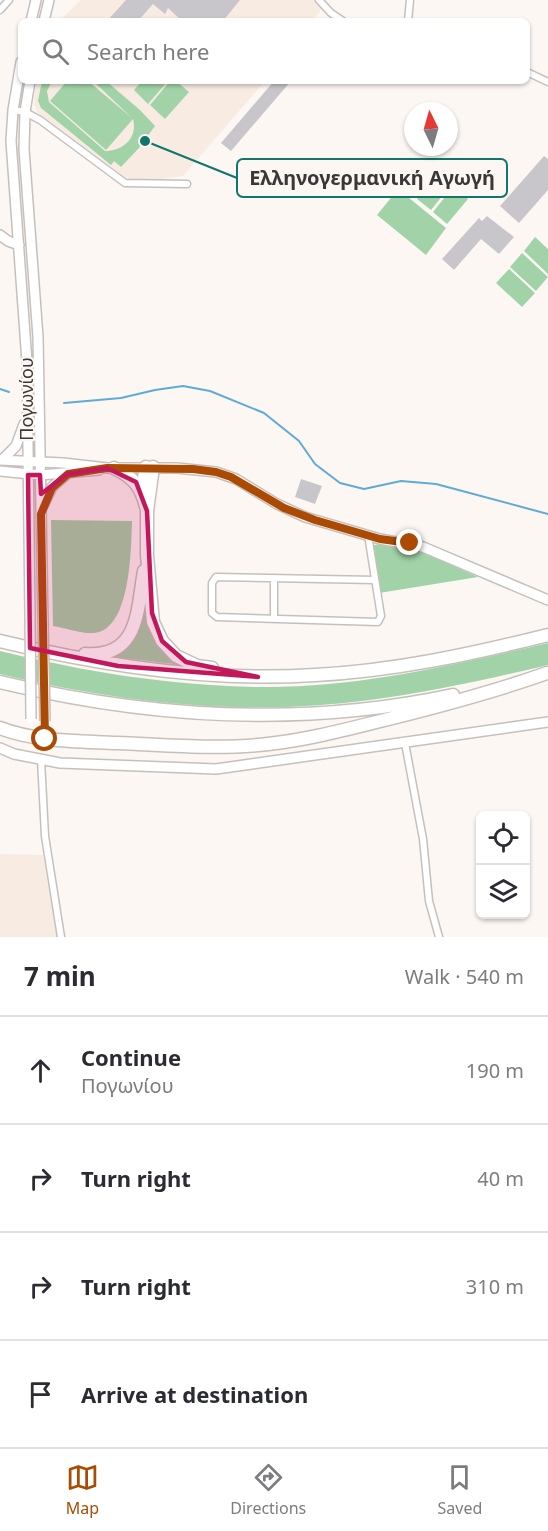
<!DOCTYPE html>
<meta charset="utf-8">
<style>
:root{--surface:#fff;--page:#f2f2f3;--text:#2b2b33;--muted:#7c7c81;--line:#e1e1e2;--accent:#ab4b03}
body{margin:0;font-family:"Noto Sans",sans-serif;background:var(--page);color:var(--text)}
.controls{position:absolute;right:18px;bottom:18px;display:grid;overflow:hidden;border-radius:9px;box-shadow:0 2px 4px #0004}
.controls button{width:54px;height:54px;display:grid;place-items:center;padding:0;border:0;border-bottom:2px solid var(--line);background:var(--surface);color:var(--text);font:30px sans-serif}
.compass{position:absolute;left:404px;top:102px;width:54px;height:54px;border-radius:50%;background:var(--surface);box-shadow:0 2px 4px #0004;rotate:355deg}
.stop{position:absolute;width:18px;height:18px;margin:-14px;border:4px solid #ab4b03;border-radius:50%;background:#fff}
.stop.end{background:#ab4b03;border-color:#fff;box-shadow:0 2px 6px #0008}
.list{margin:0;padding:0;list-style:none}
h2{display:flex;justify-content:space-between;align-items:center;height:78px;margin:0;padding:0 24px;font-size:26px}
h2 small{font-size:20px;font-weight:400;color:var(--muted)}
.list li{display:grid;grid-template-columns:39px 1fr auto;gap:18px;align-items:center;box-sizing:border-box;height:108px;padding:0 24px;border-top:2px solid var(--line)}
.list b{display:block;font-size:22px;white-space:nowrap}
.list p{margin:0;font-size:20px;white-space:nowrap;color:var(--muted)}
.list em{font-size:20px;font-style:normal;color:var(--muted)}
.icon{flex:none;width:33px;height:33px;fill:none;stroke:currentColor;stroke-width:2;stroke-linecap:round;stroke-linejoin:round}
.map{position:relative;flex:none;width:548px;height:937px;overflow:hidden}
.search{position:absolute;background:var(--surface);box-shadow:0 2px 4px #0004;left:18px;right:18px;top:18px;height:66px;display:flex;align-items:center;gap:15px;box-sizing:border-box;padding:0 21px;border-radius:9px;color:var(--muted);font-size:22px}
.sheet{height:510px;background:var(--surface)}
nav{display:flex;justify-content:space-around;align-items:center;box-sizing:border-box;height:84px;border-top:2px solid var(--line);background:var(--surface);font-size:16px;color:var(--muted)}
nav a{display:grid;justify-items:center;gap:3px}
nav .on{color:var(--accent)}
.map>svg:first-child{display:block}
.built{fill:#f7ebe2}
.green{fill:#a2d3a8}
.lines{fill:none;stroke-linecap:round;stroke-linejoin:round}
.stream{stroke:#5eabd8;stroke-width:2}
.building{fill:#c8c6cb}
.street-casing{stroke:#c6c0bd;stroke-width:9}
.secondary-casing{stroke:#c6c0bd;stroke-width:12}
.highway-casing{stroke:#c6c0bd;stroke-width:15}
.street{stroke:#fff;stroke-width:6}
.secondary{stroke:#fff;stroke-width:9}
.highway{stroke:#fff;stroke-width:12}
.secondary-bridge-casing{stroke:#c6c0bd;stroke-width:12;stroke-linecap:butt}
.secondary-bridge{stroke:#fff;stroke-width:9}
.route{stroke:#ab4b03;stroke-width:8}
.marked{fill:#c2185b;fill-opacity:0.2;stroke:#c2185b;stroke-width:4.5;stroke-linejoin:round}
.labels{text-anchor:middle;stroke-width:4.5;stroke-linejoin:round;paint-order:stroke}
.street-label{font-size:18px;fill:#3a3837;stroke:#fdf7f4}
.leader{fill:none;stroke:#0f766e;stroke-width:2}
.callout-dot{fill:#0f766e;stroke:#fdf7f4;stroke-width:2}
.callout{fill:#fdf7f4;stroke:#0f766e;stroke-width:2}
.callout-label{font-size:20px;text-anchor:middle;font-weight:bold;fill:#3a3837}
</style>
<div class="map">
<svg width="548" height="937" viewBox="0 0 548 937">
<rect width="100%" height="100%" fill="#fdf7f4"/>
<!-- built -->
<path class="built" d="M81,0h238l5,6 -12,15h-253z
M36,81h229l-82,95 -36,5 -21,-3 -89,-66 -3,-8z
M0,854l43,1 14,82h-57z"/>
<!-- green -->
<path class="green" d="M42,81h10l-5,10 2,11 56,49c18,0 33,-13 28,-32l-27,31 -56,-49 17,-20h21l44,37 -39,-37h13l34,29 15,16 -17,23 -17,18 -7,-6 -3,4 -70,-57 -3,-7z
M142,81h26l-20,23 -14,-14z
M170,81h6l13,11 -24,27 -15,-14z
M422,161l14,11 -21,26 -14,-11z
M438,174l13,11 -20,25 -14,-11z
M453,187l15,12 -21,25 -14,-12z
M398,189l48,39 -20,27 -49,-40z
M535,237l13,12v25l-24,-23z
M522,253l26,24 -12,14 -26,-24z
M509,269l26,24 -13,14 -26,-24z
M51,520l81,1c-1,27 -1,109 -38,112 -13,1 -28,-5 -41,-7z
M381,544l28,2 69,31 -99,16 -7,-46 2,-2z
M146,584l1,22 36,59 -79,-9 13,-5z
M548,643v22c-59,14 -118,27 -178,35 -125,17 -249,3 -370,-26v-23c86,21 172,35 261,36 97,1 193,-22 287,-44z"/>
<g class="lines">
<!-- stream -->
<path class="stream" d="M0,389l9,3
M64,403l57,-5 34,-8 28,-4 27,5 54,22 35,28 16,23 25,19 24,6 37,-8 35,3 112,30"/>
</g>
<!-- building -->
<path class="building" d="M126,0h114l-17,21h-41l-14,-13 -3,6 -12,-10 -15,17h-31z
M274,81h17l-60,70 -10,-8z
M544,156l4,3v31l-29,33 -19,-17z
M487,216l27,21 -15,17 -18,-15 -27,31 -12,-11 37,-41 3,3z
M301,479l21,7 -7,18 -20,-7z"/>
<g class="lines">
<defs>
<path id="street" d="M319,0l12,13 12,8
M0,10l9,-10
M408,21l2,-21
M527,72l21,10
M13,110l12,2 15,8 85,63 62,1
M368,535l13,81 -3,6 -161,-5 -5,-4v-30l4,-6 159,3
M274,578v41
M405,743l18,96 6,62 10,36
M41,760l4,76 16,101"/>
<path id="secondary" d="M31,21l5,-21
M44,21l5,-21
M21,62l-8,48 -2,31 16,221 3,255
M30,81l-5,31 -1,37 14,188 5,284
M0,235l8,6 11,4
M0,460l63,3 44,5h70l39,4 20,7 41,25 28,13 75,22 43,8 125,53
M2,460l14,-14 8,-22
M0,471l40,4 59,-5
M43,506l9,-19 14,-12
M0,748l14,6 46,9 156,6 332,-47"/>
<path id="highway" d="M153,467l-6,44v44l6,67 9,19 14,15 21,10 15,2
M114,468c19,9 27,18 32,39
M143,494v-11l3,-16
M0,641c103,25 209,41 315,34 79,-4 157,-21 233,-40
M85,654c55,4 52,-45 59,-83
M0,682c149,36 303,45 453,13
M0,728c37,14 78,13 117,15 50,2 101,7 151,1 37,-4 72,-13 108,-22 57,-14 115,-29 171,-49"/>
</defs>
<!-- street casing -->
<use href="#street" class="street-casing"/>
<!-- secondary casing -->
<use href="#secondary" class="secondary-casing"/>
<!-- highway casing -->
<use href="#highway" class="highway-casing"/>
<!-- street -->
<use href="#street" class="street"/>
<!-- secondary -->
<use href="#secondary" class="secondary"/>
<!-- highway -->
<use href="#highway" class="highway"/>
<defs>
<path id="secondary-bridge" d="M30,617l1,102
M43,621l2,100"/>
</defs>
<!-- secondary-bridge casing -->
<use href="#secondary-bridge" class="secondary-bridge-casing"/>
<!-- secondary-bridge -->
<use href="#secondary-bridge" class="secondary-bridge"/>
</g>
<g class="lines">
<!-- route -->
<path class="route" d="M45,739l-4,-225 11,-26 16,-14 39,-6 86,1 23,3 15,5 53,31 31,12 65,19 30,4"/>
</g>
<!-- marked area -->
<path class="marked" d="M107,468l29,14 11,29 5,102 10,28 24,21 72,15 -140,-11 -88,-18 -2,-173h12l1,19 26,-20z"/>
<g class="labels">
<!-- street labels -->
<g class="street-label">
<text transform="translate(27 399) rotate(-90)" y="6">Πογωνίου</text>
</g>
</g>
<!-- callouts -->
<path class="leader" d="M145 141L237 178"/>
<circle class="callout-dot" cx="145" cy="141" r="6"/>
<rect class="callout" x="237" y="159" width="270" height="38" rx="6"/>
<g class="callout-label">
<text x="372" y="185">Ελληνογερμανική Αγωγή</text>
</g>
</svg>
<div class="controls">
<button><svg class="icon" aria-label="locate" viewBox="0 0 24 24"><circle cx="12" cy="12" r="6"/><path d="M12 2v4M12 18v4M2 12h4M18 12h4"/></svg></button>
<button><svg class="icon" aria-label="layers" viewBox="0 0 24 24"><path d="M12 4l9 5-9 5-9-5zM3 14l9 5 9-5"/></svg></button>
</div>
<svg class="compass" viewBox="-18 -18 36 36"><path d="M0-13l5 13h-10z" fill="#e53935"/><path d="M0 13l5-13h-10z" fill="#7c7c81"/></svg>
<div class="stop" style="left:45px;top:739px"></div>
<div class="stop end" style="left:410px;top:543px"></div>
<div class="search"><svg class="icon" aria-label="search" viewBox="0 0 24 24"><circle cx="10" cy="10" r="6"/><path d="M15 15l6 6"/></svg>Search here</div>
</div>
<section class="sheet">
<h2>7 min<small>Walk · 540 m</small></h2>
<ul class="list">
<li><svg class="icon" aria-label="ahead" viewBox="0 0 24 24"><path d="M12 20V5M6 11l6-6 6 6"/></svg><div><b>Continue</b><p>Πογωνίου</p></div><em>190 m</em></li>
<li><svg class="icon" aria-label="right" viewBox="0 0 24 24"><path d="M7 20v-9h11M14 6l5 5-5 5"/></svg><div><b>Turn right</b></div><em>40 m</em></li>
<li><svg class="icon" aria-label="right" viewBox="0 0 24 24"><path d="M7 20v-9h11M14 6l5 5-5 5"/></svg><div><b>Turn right</b></div><em>310 m</em></li>
<li><svg class="icon" aria-label="arrive" viewBox="0 0 24 24"><path d="M6 21V4h12l-3 4 3 4H6"/></svg><div><b>Arrive at destination</b></div></li>
</ul>
</section>
<nav>
<a class="on"><svg class="icon" aria-label="map" viewBox="0 0 24 24"><path d="M3 6l6-2 6 2 6-2v14l-6 2-6-2-6 2zM9 4v14M15 6v14"/></svg>Map</a>
<a><svg class="icon" aria-label="directions" viewBox="0 0 24 24"><path d="M12 3l9 9-9 9-9-9zM9 14v-3h6M13 9l2 2-2 2"/></svg>Directions</a>
<a><svg class="icon" aria-label="saved" viewBox="0 0 24 24"><path d="M7 4h10v16l-5-4-5 4z"/></svg>Saved</a>
</nav>
